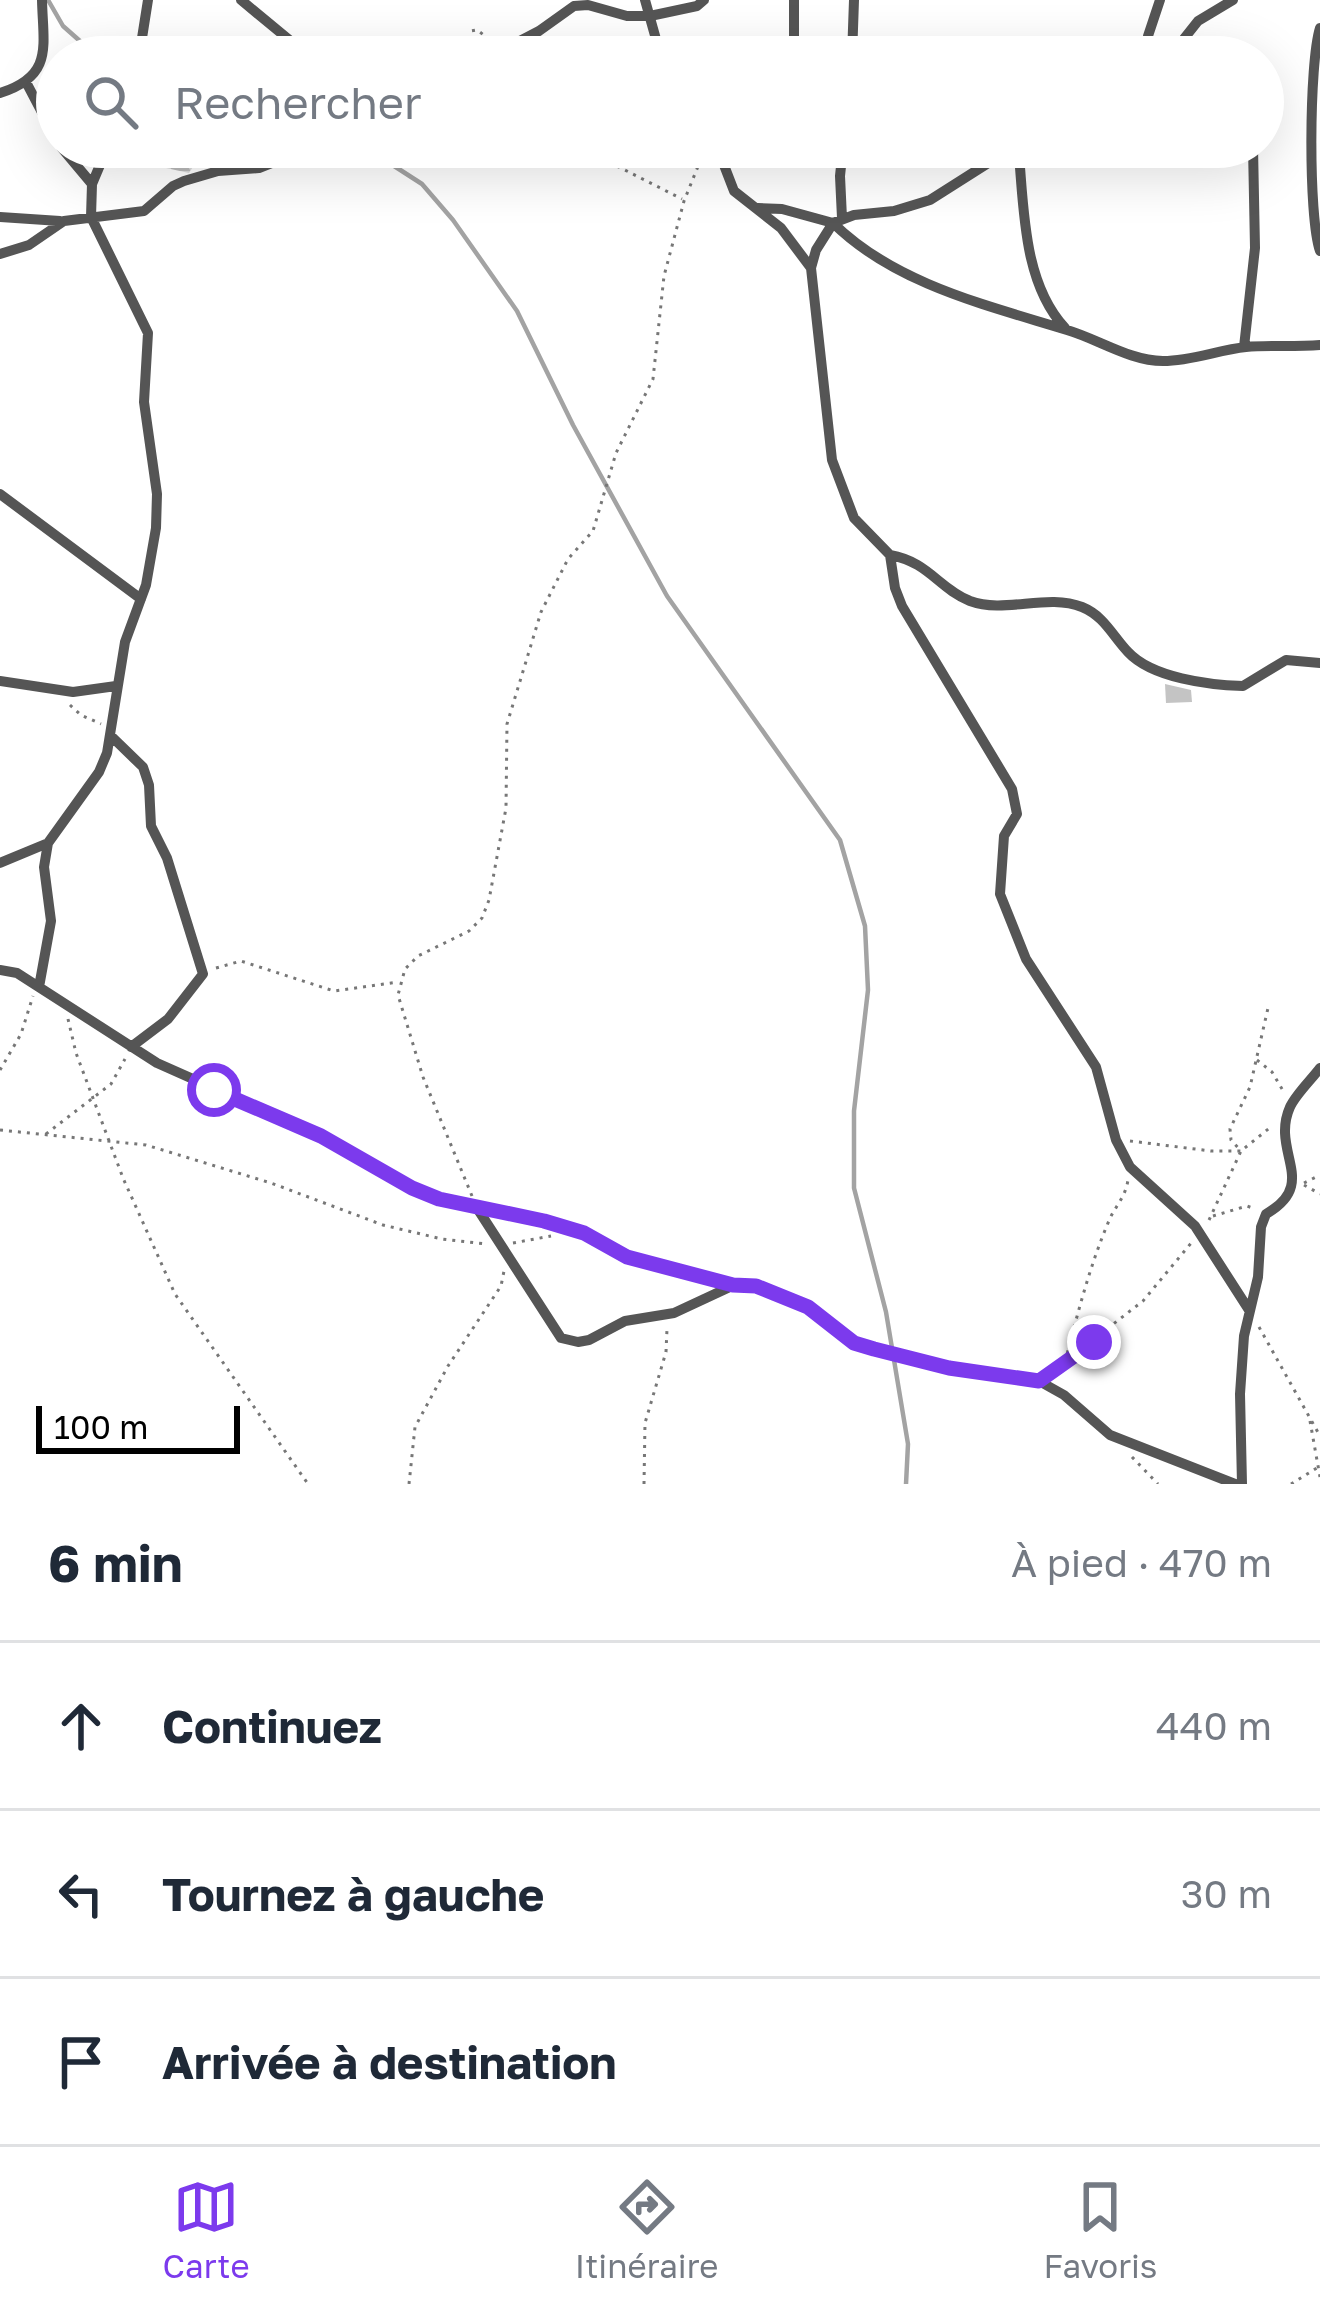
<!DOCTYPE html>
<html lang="fr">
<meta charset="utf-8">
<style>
:root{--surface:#fff;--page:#f6f6f7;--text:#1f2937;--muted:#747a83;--line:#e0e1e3;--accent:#7c3aed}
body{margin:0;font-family:"Golos Text",sans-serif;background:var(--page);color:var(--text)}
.scale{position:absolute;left:36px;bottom:30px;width:204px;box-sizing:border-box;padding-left:12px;border:6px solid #000;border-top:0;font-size:33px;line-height:42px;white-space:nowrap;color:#000;-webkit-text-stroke:9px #fff;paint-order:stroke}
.stop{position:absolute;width:36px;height:36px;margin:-27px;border:9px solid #7c3aed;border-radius:50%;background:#fff}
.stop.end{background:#7c3aed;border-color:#fff;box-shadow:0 3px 12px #0008}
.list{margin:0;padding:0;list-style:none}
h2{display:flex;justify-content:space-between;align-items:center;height:156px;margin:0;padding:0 48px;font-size:51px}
h2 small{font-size:39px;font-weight:400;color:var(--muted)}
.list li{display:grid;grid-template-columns:78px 1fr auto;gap:36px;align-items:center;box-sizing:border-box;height:168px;padding:0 48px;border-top:3px solid var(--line)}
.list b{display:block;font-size:45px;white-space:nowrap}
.list em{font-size:39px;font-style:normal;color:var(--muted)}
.icon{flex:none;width:66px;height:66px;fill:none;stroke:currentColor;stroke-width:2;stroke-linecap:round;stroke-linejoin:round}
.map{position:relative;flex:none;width:1320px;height:1484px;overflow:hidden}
.search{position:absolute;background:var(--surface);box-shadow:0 12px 48px #0002;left:36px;right:36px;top:36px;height:132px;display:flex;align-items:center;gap:30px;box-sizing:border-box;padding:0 42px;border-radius:66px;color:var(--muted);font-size:45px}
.sheet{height:660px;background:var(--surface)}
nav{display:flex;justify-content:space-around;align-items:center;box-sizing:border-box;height:168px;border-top:3px solid var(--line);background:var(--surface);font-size:33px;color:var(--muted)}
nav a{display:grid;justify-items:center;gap:6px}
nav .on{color:var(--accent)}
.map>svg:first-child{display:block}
.forest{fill:url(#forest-firs)}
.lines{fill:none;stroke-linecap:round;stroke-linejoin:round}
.stream{stroke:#a3a3a3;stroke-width:4.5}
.building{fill:#c4c4c4}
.path{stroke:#777;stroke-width:3;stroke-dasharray:3 6;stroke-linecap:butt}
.minor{stroke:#555;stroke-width:10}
.route{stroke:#7c3aed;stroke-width:15}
</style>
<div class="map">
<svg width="1320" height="1484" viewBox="0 0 1320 1484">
<defs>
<pattern id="forest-firs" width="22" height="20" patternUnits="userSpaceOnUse" patternTransform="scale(3)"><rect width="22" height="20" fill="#dcdcdc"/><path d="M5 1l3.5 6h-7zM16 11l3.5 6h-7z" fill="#bbb"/></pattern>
</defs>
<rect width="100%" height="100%" fill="#fff"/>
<!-- forest -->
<path class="forest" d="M137,147h62l-3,15 -7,11 -55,-12z"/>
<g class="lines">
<!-- stream -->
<path class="stream" d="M48,0l15,26 35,31
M342,147l49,17 31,20 31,36 64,91 56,114 94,171 173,244 25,86 3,64 -14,121v77l32,124 22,132 -2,40"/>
</g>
<!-- building -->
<path class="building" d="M1165,684l26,6 1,12 -26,1z"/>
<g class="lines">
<!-- path -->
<path class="path" d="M471,57v-26l6,-1 15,11
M557,147l62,20 63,32
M70,705l11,10 20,9
M216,968l25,-7 93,30 64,-9
M68,1019l8,34 47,125 52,116 133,190
M1257,1060l15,12 13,22
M0,1070l21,-36 12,-38
M0,1130l146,15 125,38 112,42 59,14 44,5
M46,1134l65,-50 14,-25
M1130,1141l81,10h30l-10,-11 -1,-11 20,-42 18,-79
M1304,1183l16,-8
M1304,1185l16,9
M472,1196l-49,-119 -25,-82 7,-26 13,-13 51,-25 13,-13 7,-18 17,-92 1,-84 34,-112 27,-53 25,-28 23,-78 37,-74 11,-103 20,-75 21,-52
M1213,1216l34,-10 8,3
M1209,1220l32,-69 31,-25
M513,1243l38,-7
M1259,1327l61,109
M1065,1362c12,-46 24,-94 43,-139 6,-16 17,-24 20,-43
M1050,1373l93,-72 49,-59
M1310,1421l10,56
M1132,1457l26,27
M409,1484l6,-57 33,-61 53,-80 3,-15
M644,1484l1,-61 21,-71 1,-23
M1291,1484l29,-18"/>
<!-- minor -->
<path class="minor" d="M241,0l69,57
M645,0l16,57
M1320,28c-11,35 -12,188 0,223
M1175,50l23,-29 35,-21
M1147,55l1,-19 12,-36
M139,57l9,-57
M489,57l50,-26 35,-25 14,-1 39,11h23l47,-10 7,-6
M794,57v-57
M852,57l2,-57
M1090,57l30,-6 80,-2 43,8
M26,82l31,59
M0,93c54,-17 43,-47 42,-93
M61,147l31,37
M717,147l17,44 47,37 30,40 21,192 22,58 36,37 5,33 7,18 110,183 5,25 -13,22 -4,58 26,65 70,108 20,73 14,27 65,59 54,84
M1019,155c5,57 5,129 46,173
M758,208l24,1 51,14 21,-8 40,-4 36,-11 63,-40 26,-5 15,-8
M0,217l60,4
M842,218l-2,-42 3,-29
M0,254l29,-9 35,-24 80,-10 29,-25 11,-5 34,-10 41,-3 53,-21
M811,268l5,-18 17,-27c62,61 153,82 234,107 31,9 63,31 96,31 29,0 55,-11 83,-14 24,-2 49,0 74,-2
M1244,347l11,-99 -2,-101
M0,494l141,105
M890,555c39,7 48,33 80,46 35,13 77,-8 112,6 22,9 30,28 46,45 24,26 81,33 115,34l43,-26 34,3
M0,681l73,11 43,-6
M111,736l32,31 6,18 2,41 16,32 36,116 -35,45 -37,28
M0,863l48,-20
M0,970l17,3 140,90 164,73 90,52 28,11 105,22 40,12 43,24 106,28 23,1 52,21 45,36 21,6 75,19 90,13 25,14 46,40 125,49
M39,987l12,-66 -7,-54 4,-24 51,-71 8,-19 18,-111 21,-57 10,-57 1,-34 -13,-92 4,-69 -57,-116 1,-33 8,-19 16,-18
M477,1208l84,130 17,4 11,-2 36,-19 49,-8 58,-27
M1242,1484l-2,-90 4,-58 14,-59 3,-50 5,-13c54,-31 4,-62 24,-107 6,-13 21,-27 30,-39"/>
</g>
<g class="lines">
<!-- route -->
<path class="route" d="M214,1090l107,46 91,52 27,11 105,22 40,12 43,24 106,28 23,1 52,21 46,36 20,6 75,19 90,13 55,-39"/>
</g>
</svg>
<div class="scale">100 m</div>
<div class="stop" style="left:214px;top:1090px"></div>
<div class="stop end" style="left:1094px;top:1342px"></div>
<div class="search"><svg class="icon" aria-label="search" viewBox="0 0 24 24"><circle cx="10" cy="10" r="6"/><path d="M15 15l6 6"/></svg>Rechercher</div>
</div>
<section class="sheet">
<h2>6 min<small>À pied · 470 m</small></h2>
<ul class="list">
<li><svg class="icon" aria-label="ahead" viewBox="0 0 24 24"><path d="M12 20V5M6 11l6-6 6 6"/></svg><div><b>Continuez</b></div><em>440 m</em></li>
<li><svg class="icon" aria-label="left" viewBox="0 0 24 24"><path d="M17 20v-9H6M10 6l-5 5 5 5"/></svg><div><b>Tournez à gauche</b></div><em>30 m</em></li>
<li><svg class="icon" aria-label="arrive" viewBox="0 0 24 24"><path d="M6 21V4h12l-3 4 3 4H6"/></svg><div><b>Arrivée à destination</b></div></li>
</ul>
</section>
<nav>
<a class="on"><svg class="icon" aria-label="map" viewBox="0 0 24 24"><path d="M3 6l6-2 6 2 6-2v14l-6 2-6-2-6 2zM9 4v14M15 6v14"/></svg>Carte</a>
<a><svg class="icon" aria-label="directions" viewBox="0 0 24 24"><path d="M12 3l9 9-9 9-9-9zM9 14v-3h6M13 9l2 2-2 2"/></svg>Itinéraire</a>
<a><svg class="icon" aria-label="saved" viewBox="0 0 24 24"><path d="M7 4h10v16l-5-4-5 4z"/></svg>Favoris</a>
</nav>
